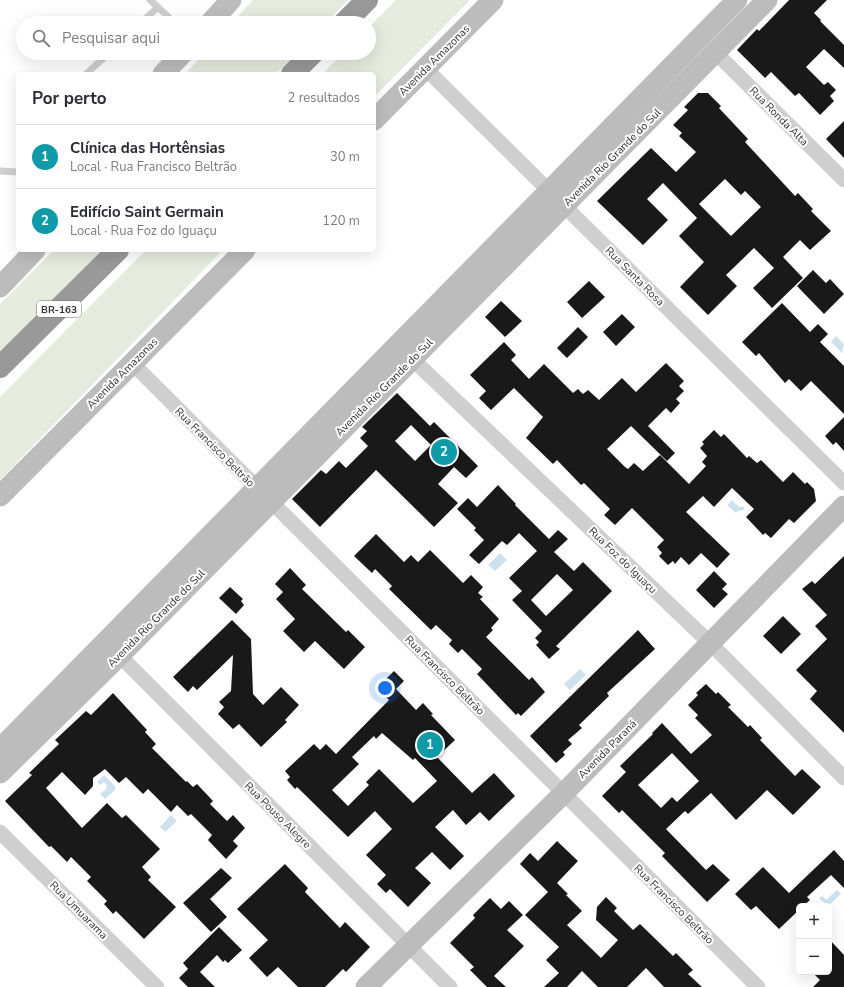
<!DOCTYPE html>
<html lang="pt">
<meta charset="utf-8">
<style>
:root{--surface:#fff;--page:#f2f2f3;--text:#2b2b33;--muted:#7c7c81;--line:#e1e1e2;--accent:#e63744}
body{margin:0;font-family:"Nunito Sans",sans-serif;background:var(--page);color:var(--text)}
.controls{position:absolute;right:12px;bottom:12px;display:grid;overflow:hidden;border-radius:6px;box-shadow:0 4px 16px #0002}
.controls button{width:36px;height:36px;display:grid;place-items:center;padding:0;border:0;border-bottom:1px solid var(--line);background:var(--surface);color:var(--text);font:20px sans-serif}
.you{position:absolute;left:385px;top:688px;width:14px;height:14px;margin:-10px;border:3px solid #fff;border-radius:50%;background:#1a73e8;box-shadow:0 0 0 6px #1a73e833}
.badge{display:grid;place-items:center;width:26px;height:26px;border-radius:50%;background:var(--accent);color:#fff;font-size:13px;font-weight:700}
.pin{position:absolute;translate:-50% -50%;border:2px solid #fff;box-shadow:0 1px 4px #0006}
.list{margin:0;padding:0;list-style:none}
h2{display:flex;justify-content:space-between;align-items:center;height:52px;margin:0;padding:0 16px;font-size:17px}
h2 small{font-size:13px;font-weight:400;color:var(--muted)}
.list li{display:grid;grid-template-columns:26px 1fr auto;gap:12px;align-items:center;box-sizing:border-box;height:64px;padding:0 16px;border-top:1px solid var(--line)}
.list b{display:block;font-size:15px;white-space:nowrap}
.list p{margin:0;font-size:13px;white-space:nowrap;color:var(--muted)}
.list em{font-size:13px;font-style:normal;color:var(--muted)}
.icon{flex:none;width:22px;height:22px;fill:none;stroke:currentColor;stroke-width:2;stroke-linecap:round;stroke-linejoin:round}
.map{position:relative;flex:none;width:844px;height:987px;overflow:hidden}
.search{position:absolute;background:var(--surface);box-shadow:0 4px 16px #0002;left:16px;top:16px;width:360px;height:44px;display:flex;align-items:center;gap:10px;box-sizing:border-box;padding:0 14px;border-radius:22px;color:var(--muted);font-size:15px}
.panel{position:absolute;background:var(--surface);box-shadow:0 4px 16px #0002;left:16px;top:72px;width:360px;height:180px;border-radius:6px}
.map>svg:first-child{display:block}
.green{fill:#e5ebde}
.water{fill:#cde1ee}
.building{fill:#191919;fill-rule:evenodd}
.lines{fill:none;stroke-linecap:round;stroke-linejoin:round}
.lane{stroke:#cfcfcf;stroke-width:7}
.street{stroke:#cfcfcf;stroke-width:15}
.secondary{stroke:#bcbcbc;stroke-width:21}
.highway{stroke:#999;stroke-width:22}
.labels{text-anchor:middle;stroke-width:4;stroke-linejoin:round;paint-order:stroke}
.shield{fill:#fff;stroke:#707070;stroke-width:1}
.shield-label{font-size:10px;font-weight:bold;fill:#323232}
.street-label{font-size:11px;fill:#323232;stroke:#fff}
</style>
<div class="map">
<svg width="844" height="987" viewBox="0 0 844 987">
<rect width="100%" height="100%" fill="#fff"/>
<!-- green -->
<path class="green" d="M253,0h95l-22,23h-94z
M396,0h74l-96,97v-23h-52l21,-21h26v-26z
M205,53h92l-21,21h-91z
M54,250h49l-103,103v-49z
M146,250h77l-223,230v-83z"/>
<!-- water -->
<path class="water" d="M836,336l8,8 -2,9 -11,-11z
M732,500l7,7h5v3l-6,1 -2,2 -9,-8z
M500,553l7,7 -12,11 -7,-6z
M580,669l6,6 -16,15 -6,-6z
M104,775l11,11v4l-10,9 -5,-5 6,-5 1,-4 -3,-3 -4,3 -3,-3z
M171,815l6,6 -12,11 -5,-5z
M837,890l4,4 -13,12 -9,-8 3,-2 4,4z"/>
<!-- building -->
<path class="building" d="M789,0h38l-13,13 7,7 -1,1 24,24v23l-20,-19 -18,18 18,18 4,-3 8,8 -6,6 4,5 -14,14 -21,-22 -4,3 -24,-24 -6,6 -28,-28 20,-21 2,2z
M698,93h10l13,13 -2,2 29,31 -3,3 50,54 3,-3 15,16 -2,2 20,20 -21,19 -10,-10 -17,17 20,21 -31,30 -19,-20 21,-20 -20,-20 -28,27 11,11 -29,29 -28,-28 24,-25 -25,-26 18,-18 -34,-35 -16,16 21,21 -25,25 -46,-44 54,-53 25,24 20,-20 -17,-16 3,-3 -9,-8 15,-15 -4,-3zM725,179l16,16 4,-4 16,16 -30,29 -32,-32z
M844,121v37l-18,-19z
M813,270l13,13 4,-4 14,15 -20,20 -27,-28z
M589,281l16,16 -23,21 -15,-16z
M501,301l21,20 -17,16 -20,-20z
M782,303l28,29 8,-8 10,10 -8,8 24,24v48l-33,-33 -10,10 -12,-12 -4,4 -26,-30 -3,3 -14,-14z
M622,314l13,13 -19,19 -13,-14z
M578,327l10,10 -21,21 -10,-10z
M504,342l12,13 -5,5 18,19 15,-15 29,29 5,-4 5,5 5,-4 11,10 23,-22 14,14 30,-29 18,18 -5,5 5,5 -8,8 4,4 -9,10 -5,-5 -18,18 27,27 -8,8 -36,-35 -24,23 18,18 3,2 6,-6 9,8 17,-16 29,29 17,-18 -4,-4 5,-6 -7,-8 4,-4 -2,-2 12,-12 7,7 3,-3 23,24 2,-2 8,7 4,-3 22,22 10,-10 12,12 2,-2 7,7 2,12 -22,22 -5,-4 -18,19 -6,-5 -2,2 -17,-18 8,-8 -22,-21 -18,19 -11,-11 -17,16 44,42 -13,14 -16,-15 -12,12 -8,-8 -6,7 -2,-3 -5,4 -9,-9 3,-3 -5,-6 7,-7 -32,-32 -17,17 -11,-10 6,-6 -26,-26 -3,2 -24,-25 -4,4 -27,-26 17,-21 -29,-29 -23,22 -12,-12 7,-7 -16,-16z
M397,393l33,33 4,-4 44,44 -12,12 -12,-11 -16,17 20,19 -24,24 -58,-57 -56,57 -28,-28 29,-29 5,4 13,-13 7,7 22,-22 -8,-8 7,-7 -5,-4zM411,425l20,20 -16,16 -20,-20z
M844,417v34l-8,-9 -3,3 -8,-9z
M498,485l18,19 -1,1 34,34 9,-9 10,9 -14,13 20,19 9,-9 29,29 -56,55 4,3 -11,10 -13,-14 3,-3 -4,-4 7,-7 -30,-31 10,-9 -13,-13 28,-27 -18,-18 -12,12 -5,-4 -23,23 -10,-9 15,-15 -10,-10 2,-2 -19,-19 11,-11 9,9zM557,574l16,16 -27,26 -15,-16z
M376,534l28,28 7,-7 7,7 12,-12 33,33 8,-8 12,12 -5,6 5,4 -3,2 19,20 -8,9 2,2 -7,7 43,43 3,-3 13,15 -24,24 -3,-3 -2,2 -39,-41 5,-5 -20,-20 -4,4 -9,-9 3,-4 -16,-15 -5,5 -42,-41 3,-3 -17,-17 -3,4 -18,-17z
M844,556v177l-34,-34 7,-8 -21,-21 31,-31 -12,-13 12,-11 -25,-26 10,-8 3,3z
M290,568l16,17 -4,4 44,43 2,-2 17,17 -21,22 -29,-28 -11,11 -21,-21 12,-12 -19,-20 7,-7 -8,-8z
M714,571l13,13 -5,5 6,5 -14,14 -18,-18z
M230,587l13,12 -2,2 3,4 -8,9 -17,-16z
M783,616l18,18 -20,20 -18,-18z
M232,620l19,19 2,55 10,11 18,-18 18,18 -14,15 2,2 -26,25 -22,-23 -6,5 -15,-15 6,-7 -5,-5 12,-11 2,-36 -36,35 -4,-4 -5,6 -15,-15z
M638,630l17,19 -48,44 2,3 -30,29 3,3 -14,12 4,4 -9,8 2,3 -9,8 -26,-27z
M394,671l10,10 -8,8 20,21 7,-7 10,11 -2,1 24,25 -18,17 35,36 22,-20 21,23 -26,25 -9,-9 -14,13 -13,-15 -18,17 29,29 -14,14 -18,-18 -17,16 16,15 -23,24 -18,-18 -4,4 -9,-9 9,-9 -20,-20 26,-26 -17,-18 -27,26 -51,-50 -2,2 -8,-9 3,-3 -5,-6 29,-27 6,6 6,-6 10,10 53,-54 -12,-12zM382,733l31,27 2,-2 22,23 -24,22 -34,-34 -13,13 3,3 -21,21 -16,-16 27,-26 -7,-7 22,-21 2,3z
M706,684l10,10 2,-2 13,13 -3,2 20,20 2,-2 12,13 -2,2 35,36 7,-7 19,18 -28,28 -26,-25 -31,30 -25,-27 -23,21 -3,-3 -19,18 40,41 7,-6 17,16 -23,22 -45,-46 3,-3 -43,-43 -3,3 -17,-17 24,-24 -6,-6 33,-32 -1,-1 10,-10 29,31 21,-19 -17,-17 3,-3 -10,-10 10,-10 -2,-2zM672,753l27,28 -22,21 -5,-5 -11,11 -23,-23z
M113,693l34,37 -2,2 11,12 -4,4 34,34 1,-1 6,6 4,-3 16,17 -3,3 17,17 6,-6 12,13 -12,13 5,5 -12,13 -18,-19 4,-5 -21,-21 -3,2 -11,-11 -6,7 -23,-23 -5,5 -17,-17 -7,6 -14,-14 -12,9v8l-8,9 -23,-23 -16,16 36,40 25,-25 15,15 4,-3 34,34 -18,18 9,10 -3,3 28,27 -32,32 -28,-28 -3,3 -9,-10 3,-3 -20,-20 4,-4 -20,-20 -4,5 -16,-16 -2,1 -44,-46 27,-26 -3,-2 30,-29 -4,-4 31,-29 5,4z
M557,841l21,20 -21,22 11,11 -2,1 16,16 -15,14 34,33 17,-18 -22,-20 1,-13 9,-10 11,11 -3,3 19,19 7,-6 33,32 3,-3 17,17 -5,4 14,13h-38l-18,-19 -19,19h-29l-16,-16 -15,16h-23l15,-14 -13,-13 13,-13 -34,-32 23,-23 -28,-28 10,-11 8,8z
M834,850l10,11v27l-13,-13 -24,22 3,3 -7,6h-4v4l-20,19 -23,-23 -5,4 -16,-16 28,-27 26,26z
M285,864l23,24 -3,4 35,36 5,-6 25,25 -24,25 -3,-3 -18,18h-27l-20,-20 -11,10 -18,-19 19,-18 -31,-31z
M221,868l11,10 -22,21 17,18 -16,15 -28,-29z
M490,898l11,11 8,-8 14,14 -16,15 17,16 -30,30 12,11h-19l-17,-17 4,-3 -24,-24 25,-25 -2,-3z
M219,927l23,23 -14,13 -3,-3 -2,2 -6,-7 -17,17 15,15h-27l-9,-9 9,-9 -5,-6z
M829,939l15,16v32h-31l7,-7 -8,-8h17z"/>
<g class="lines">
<!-- lane -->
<path class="lane" d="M150,0l25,23
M141,23l17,-16
M86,74l23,-21
M0,171l18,1"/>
<!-- street -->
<path class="street" d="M715,52l129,128
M425,68l419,415
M406,353l305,291 133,134
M132,363l626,624
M112,648l338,339
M0,832l157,155"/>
<!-- secondary -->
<path class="secondary" d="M210,23l21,-23
M163,74l20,-21
M374,120l119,-120
M0,287l35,-37
M0,496l245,-246
M0,749l737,-749
M0,773l120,-118 647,-655
M366,987l197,-193 281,-288"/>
<!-- highway -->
<path class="highway" d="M344,23l23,-23
M292,74l21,-21
M0,367l118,-117"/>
</g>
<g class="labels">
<!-- shield labels -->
<rect class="shield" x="37" y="301" width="44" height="16" rx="3"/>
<g class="shield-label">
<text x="59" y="313">BR-163</text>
</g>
<!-- street labels -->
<g class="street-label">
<text transform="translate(434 60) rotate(-45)" y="4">Avenida Amazonas</text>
<text transform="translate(779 116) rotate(45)" y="4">Rua Ronda Alta</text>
<text transform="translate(612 157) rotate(-45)" y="4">Avenida Rio Grande do Sul</text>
<text transform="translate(635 276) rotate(45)" y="4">Rua Santa Rosa</text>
<text transform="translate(122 373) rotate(-45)" y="4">Avenida Amazonas</text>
<text transform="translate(384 387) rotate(-45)" y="4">Avenida Rio Grande do Sul</text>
<text transform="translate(215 447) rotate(45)" y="4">Rua Francisco Beltrão</text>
<text transform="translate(623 560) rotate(44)" y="4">Rua Foz do Iguaçu</text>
<text transform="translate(156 618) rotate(-45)" y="4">Avenida Rio Grande do Sul</text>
<text transform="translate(445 675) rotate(45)" y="4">Rua Francisco Beltrão</text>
<text transform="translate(607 749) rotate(-45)" y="4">Avenida Paraná</text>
<text transform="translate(278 815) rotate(45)" y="4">Rua Pouso Alegre</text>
<text transform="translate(674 904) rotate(45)" y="4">Rua Francisco Beltrão</text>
<text transform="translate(79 910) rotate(45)" y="4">Rua Umuarama</text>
</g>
</g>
</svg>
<div class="controls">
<button>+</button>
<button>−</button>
</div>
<div class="you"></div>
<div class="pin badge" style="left:430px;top:745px;background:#0f9aa8">1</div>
<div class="pin badge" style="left:444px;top:452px;background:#0f9aa8">2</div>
<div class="search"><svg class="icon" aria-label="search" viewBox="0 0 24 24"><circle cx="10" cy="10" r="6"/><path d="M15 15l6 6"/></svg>Pesquisar aqui</div>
<section class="panel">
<h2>Por perto<small>2 resultados</small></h2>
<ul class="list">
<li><span class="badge" style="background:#0f9aa8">1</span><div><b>Clínica das Hortênsias</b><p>Local · Rua Francisco Beltrão</p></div><em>30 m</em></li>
<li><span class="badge" style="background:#0f9aa8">2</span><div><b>Edifício Saint Germain</b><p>Local · Rua Foz do Iguaçu</p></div><em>120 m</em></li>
</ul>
</section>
</div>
